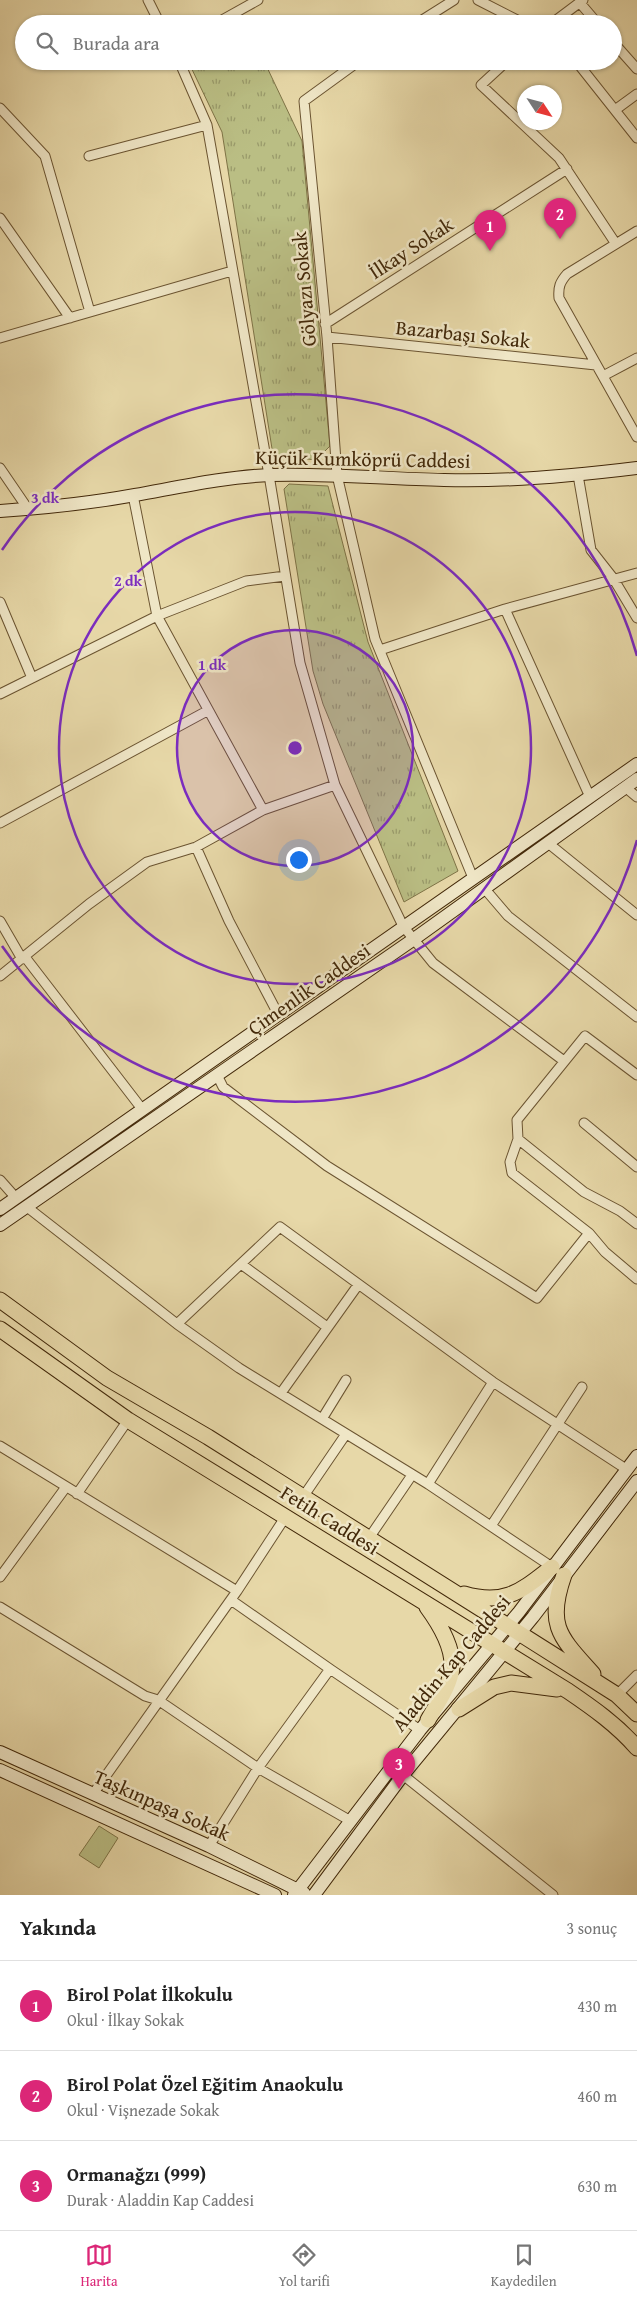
<!DOCTYPE html>
<html lang="tr">
<meta charset="utf-8">
<style>
:root{--surface:#fff;--page:#f6f6f6;--text:#222;--muted:#767676;--line:#e0e0e0;--accent:#db2777}
body{margin:0;font-family:"Gentium Book Plus",serif;background:var(--page);color:var(--text)}
.compass{position:absolute;left:517px;top:85px;width:45px;height:45px;border-radius:50%;background:var(--surface);box-shadow:0 1px 4px #0004;rotate:126deg}
.you{position:absolute;left:298px;top:859px;width:18px;height:18px;margin:-12px;border:4px solid #fff;border-radius:50%;background:#1a73e8;box-shadow:0 0 0 8px #1a73e833}
.badge{display:grid;place-items:center;width:32px;height:32px;border-radius:50%;background:var(--accent);color:#fff;font-size:16px;font-weight:700}
.pin{position:absolute;translate:-50% -41px;filter:drop-shadow(0 1px 2px #0008)}
.pin::after{content:'';position:absolute;top:26px;width:18px;height:15px;background:inherit;clip-path:polygon(0 0,100% 0,50% 100%)}
.list{margin:0;padding:0;list-style:none}
h2{display:flex;justify-content:space-between;align-items:center;height:65px;margin:0;padding:0 20px;font-size:21px}
h2 small{font-size:16px;font-weight:400;color:var(--muted)}
.list li{display:grid;grid-template-columns:32px 1fr auto;gap:15px;align-items:center;box-sizing:border-box;height:90px;padding:0 20px;border-top:1px solid var(--line)}
.list b{display:block;font-size:19px;white-space:nowrap}
.list p{margin:0;font-size:16px;white-space:nowrap;color:var(--muted)}
.list em{font-size:16px;font-style:normal;color:var(--muted)}
.icon{flex:none;width:28px;height:28px;fill:none;stroke:currentColor;stroke-width:2;stroke-linecap:round;stroke-linejoin:round}
.map{position:relative;flex:none;width:637px;height:1895px;overflow:hidden}
.search{position:absolute;background:var(--surface);box-shadow:0 1px 4px #0004;left:15px;right:15px;top:15px;height:55px;display:flex;align-items:center;gap:12px;box-sizing:border-box;padding:0 18px;border-radius:28px;color:var(--muted);font-size:19px}
.sheet{height:335px;background:var(--surface)}
nav{display:flex;justify-content:space-around;align-items:center;box-sizing:border-box;height:70px;border-top:1px solid var(--line);background:var(--surface);font-size:14px;color:var(--muted)}
nav a{display:grid;justify-items:center;gap:2px}
nav .on{color:var(--accent)}
.map>svg:first-child{display:block}
.park{fill:url(#park-tufts);stroke:#7e7346}
.pitch{fill:#babe84;stroke:#7e7346}
.lines{fill:none;stroke-linecap:round;stroke-linejoin:round}
.street-casing{stroke:#6b5431;stroke-width:11}
.secondary-casing{stroke:#422809;stroke-width:14}
.primary-casing{stroke:#422809;stroke-width:17}
.street{stroke:#efe6c6;stroke-width:9}
.secondary{stroke:#efe6c6;stroke-width:12}
.primary{stroke:#e7d8a8;stroke-width:15}
.ring{fill:none;stroke:#7b2cbf;stroke-width:2.5}
.labels{text-anchor:middle;stroke-width:5;stroke-linejoin:round;paint-order:stroke}
.street-label{font-size:20px;fill:#422809;stroke:#efe6c6}
.centre{fill:#7b2cbf;stroke:#efe6c6;stroke-width:2.5}
.ring-label{font-size:15px;text-anchor:middle;font-weight:bold;fill:#7b2cbf;stroke:#efe6c6;stroke-width:5;stroke-linejoin:round;paint-order:stroke}
</style>
<div class="map">
<svg width="637" height="1895" viewBox="0 0 637 1895">
<defs>
<pattern id="park-tufts" width="24" height="20" patternUnits="userSpaceOnUse" patternTransform="scale(1.25)"><rect width="24" height="20" fill="#babe84"/><path d="M3 7l-1-3M5 7V3M7 7l1-3M15 17l-1-3M17 17v-4M19 17l1-3" fill="none" stroke="#999a6a"/></pattern>
</defs>
<rect width="100%" height="100%" fill="#e7d8a8"/>
<filter id="stains"><feTurbulence type="fractalNoise" baseFrequency=".004" numOctaves="4"/><feColorMatrix values="0 0 0 0 .2 0 0 0 0 .09 0 0 0 0 .02 0 0 0 .5 -.17"/></filter>
<radialGradient id="worn" r=".72"><stop offset=".6" stop-color="#630" stop-opacity="0"/><stop offset="1" stop-color="#630" stop-opacity=".3"/></radialGradient>
<!-- park -->
<path class="park" d="M188,61h76l38,80 28,305 -14,14 -43,-5 -51,-323z
M289,484l39,2 40,156 90,229 -54,31 -81,-198 -10,-33 -29,-182z"/>
<!-- pitch -->
<path class="pitch" d="M99,1826l19,12 -19,30 -20,-13z"/>
<g class="lines">
<defs>
<path id="street" d="M148,0l12,24
M478,0l47,24
M580,3l18,21
M215,24l43,-24
M416,24l38,-24
M551,24l32,-24
M613,42l24,27
M179,61l28,64 62,350 31,188 35,122 68,141 30,37 131,98
M359,61l-55,40 23,236 10,138 38,164 98,239
M507,61l-26,24 78,73 57,86
M576,61l61,77
M0,108l45,48 45,156
M615,110l22,-16
M89,156l118,-31
M0,218l70,100
M637,231l-70,43c-7,8 -9,13 -8,24l78,139
M325,324l242,-155
M327,337l269,28
M0,338l232,-67
M603,376l34,-18
M0,468l28,41
M578,475l13,75 22,28 24,40
M133,495l24,121 106,194
M0,602l32,76
M505,609l85,188
M380,650l125,-41 132,-36
M0,694l157,-78 89,-35 39,-5
M625,787l12,10
M0,823l207,-112
M548,843l89,72
M196,847l33,74 49,93
M484,888l24,28 129,101
M0,921l22,38
M25,957l117,152
M0,976l89,-72 58,-42 49,-15 67,-37 72,-25
M217,1075l6,12 104,79 210,132 52,-65
M637,1075l-52,-39 -68,84 1,19 -8,23 2,11 77,60 16,19 32,27
M584,1123l53,44
M518,1139l66,53 36,19 17,13
M0,1180l16,18
M27,1207l150,117 62,44 189,116 124,83
M241,1264l86,63
M177,1324l103,-97 213,155 133,87
M281,1393l77,-108
M322,1419l24,-39
M0,1446l237,145
M428,1484l65,-102
M77,1494l51,-74
M303,1497l43,-63
M491,1526l91,-139
M369,1538l43,-63
M0,1577l66,-90
M0,1607l145,89 13,4 100,68 91,52
M330,1669l90,61
M617,1695l20,-20
M403,1775l150,120
M93,1794l144,-203 49,-75
M209,1846l49,-78 72,-99 -99,-69"/>
<path id="secondary" d="M0,511c45,-3 91,-8 135,-16 45,-8 89,-18 135,-20 58,-2 116,4 174,5 65,2 129,-4 193,-12
M0,1209l637,-445
M0,1225l414,-286 223,-160
M0,1752l209,94 95,47
M0,1770l275,125
M294,1895l126,-165 99,-118 118,-156
M314,1895l89,-120 130,-158 104,-136"/>
<path id="primary" d="M0,1300l107,78 101,59 300,189 109,69 20,19
M0,1329l128,91 440,271c25,17 49,34 69,57
M564,1575c-18,51 -4,62 29,99
M464,1594c41,12 57,-3 88,-27
M427,1607c11,15 26,39 25,60 -1,18 -16,38 -24,53
M459,1709l35,-22 17,-4 46,6"/>
</defs>
<!-- street casing -->
<use href="#street" class="street-casing"/>
<!-- secondary casing -->
<use href="#secondary" class="secondary-casing"/>
<!-- primary casing -->
<use href="#primary" class="primary-casing"/>
<!-- street -->
<use href="#street" class="street"/>
<!-- secondary -->
<use href="#secondary" class="secondary"/>
<!-- primary -->
<use href="#primary" class="primary"/>
</g>
<!-- distance rings -->
<circle cx="295" cy="748" r="118" fill="#7b2cbf" fill-opacity=".12"/>
<g class="ring">
<circle cx="295" cy="748" r="118"/>
<circle cx="295" cy="748" r="236"/>
<path d="M637 840A354 354 0 0 1 2 946M2 550A354 354 0 0 1 637 656"/>
</g>
<g class="labels">
<!-- street labels -->
<g class="street-label">
<text transform="translate(411 248) rotate(-33)" y="7">İlkay Sokak</text>
<text transform="translate(304 289) rotate(-95)" y="7">Gölyazı Sokak</text>
<text transform="translate(463 334) rotate(6)" y="7">Bazarbaşı Sokak</text>
<text transform="translate(363 459) rotate(1)" y="7">Küçük Kumköprü Caddesi</text>
<text transform="translate(309 989) rotate(-35)" y="7">Çimenlik Caddesi</text>
<text transform="translate(330 1520) rotate(32)" y="7">Fetih Caddesi</text>
<text transform="translate(451 1663) rotate(-50)" y="7">Aladdin Kap Caddesi</text>
<text transform="translate(162 1805) rotate(24)" y="7">Taşkınpaşa Sokak</text>
</g>
</g>
<circle cx="295" cy="748" r="8" class="centre"/>
<g class="ring-label">
<text x="45" y="503">3 dk</text>
<text x="128" y="586">2 dk</text>
<text x="212" y="670">1 dk</text>
</g>
<rect width="100%" height="100%" filter="url(#stains)"/>
<rect width="100%" height="100%" fill="url(#worn)"/>
</svg>
<svg class="compass" viewBox="-18 -18 36 36"><path d="M0-13l5 13h-10z" fill="#e53935"/><path d="M0 13l5-13h-10z" fill="#767676"/></svg>
<div class="you"></div>
<div class="pin badge" style="left:490px;top:251px">1</div>
<div class="pin badge" style="left:560px;top:239px">2</div>
<div class="pin badge" style="left:399px;top:1789px">3</div>
<div class="search"><svg class="icon" aria-label="search" viewBox="0 0 24 24"><circle cx="10" cy="10" r="6"/><path d="M15 15l6 6"/></svg>Burada ara</div>
</div>
<section class="sheet">
<h2>Yakında<small>3 sonuç</small></h2>
<ul class="list">
<li><span class="badge">1</span><div><b>Birol Polat İlkokulu</b><p>Okul · İlkay Sokak</p></div><em>430 m</em></li>
<li><span class="badge">2</span><div><b>Birol Polat Özel Eğitim Anaokulu</b><p>Okul · Vişnezade Sokak</p></div><em>460 m</em></li>
<li><span class="badge">3</span><div><b>Ormanağzı (999)</b><p>Durak · Aladdin Kap Caddesi</p></div><em>630 m</em></li>
</ul>
</section>
<nav>
<a class="on"><svg class="icon" aria-label="map" viewBox="0 0 24 24"><path d="M3 6l6-2 6 2 6-2v14l-6 2-6-2-6 2zM9 4v14M15 6v14"/></svg>Harita</a>
<a><svg class="icon" aria-label="directions" viewBox="0 0 24 24"><path d="M12 3l9 9-9 9-9-9zM9 14v-3h6M13 9l2 2-2 2"/></svg>Yol tarifi</a>
<a><svg class="icon" aria-label="saved" viewBox="0 0 24 24"><path d="M7 4h10v16l-5-4-5 4z"/></svg>Kaydedilen</a>
</nav>
